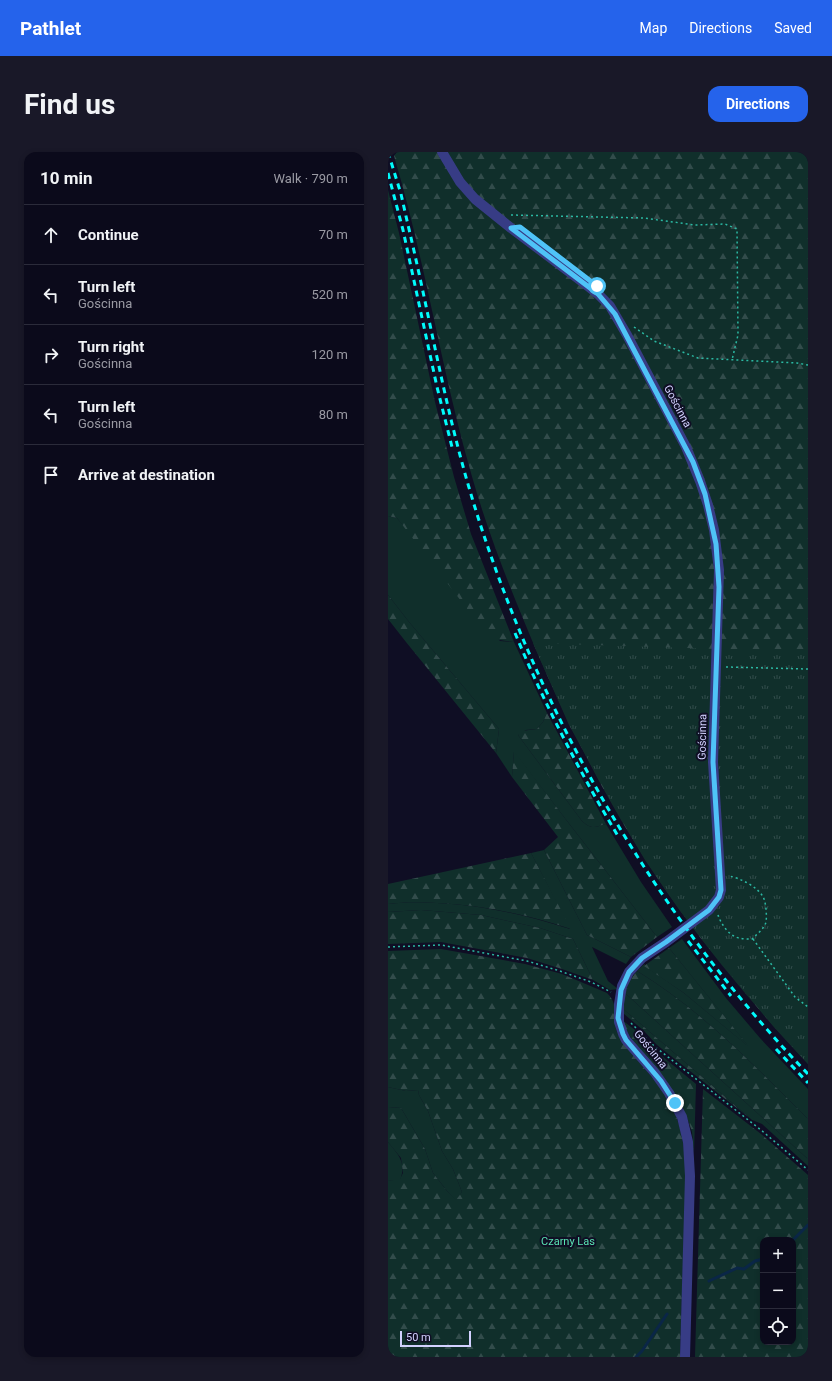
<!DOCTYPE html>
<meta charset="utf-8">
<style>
:root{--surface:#0b0a1b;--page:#191828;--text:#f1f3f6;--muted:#9a9aa3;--line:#2b2b3a;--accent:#2563eb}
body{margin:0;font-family:Roboto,sans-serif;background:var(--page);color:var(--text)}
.controls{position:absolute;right:12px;bottom:12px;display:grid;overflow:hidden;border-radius:8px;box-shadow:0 2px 6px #0003}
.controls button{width:36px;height:36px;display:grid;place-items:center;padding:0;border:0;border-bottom:1px solid var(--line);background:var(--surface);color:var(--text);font:20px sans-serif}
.scale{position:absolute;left:12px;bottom:10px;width:71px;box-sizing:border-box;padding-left:4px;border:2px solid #d2d1ff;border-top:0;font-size:11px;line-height:14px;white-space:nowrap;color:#d2d1ff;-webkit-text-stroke:3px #0f0e24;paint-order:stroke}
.stop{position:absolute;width:12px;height:12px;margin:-9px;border:3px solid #4fc3f7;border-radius:50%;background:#fff}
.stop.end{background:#4fc3f7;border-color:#fff;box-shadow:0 1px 4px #0008}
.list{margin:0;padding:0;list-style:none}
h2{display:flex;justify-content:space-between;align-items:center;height:52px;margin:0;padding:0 16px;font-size:17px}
h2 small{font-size:13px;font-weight:400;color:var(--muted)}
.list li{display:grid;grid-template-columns:26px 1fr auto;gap:12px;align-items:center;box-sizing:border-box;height:60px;padding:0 16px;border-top:1px solid var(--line)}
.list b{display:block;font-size:15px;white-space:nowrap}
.list p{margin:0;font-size:13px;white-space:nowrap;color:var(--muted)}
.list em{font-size:13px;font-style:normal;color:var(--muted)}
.icon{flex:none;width:22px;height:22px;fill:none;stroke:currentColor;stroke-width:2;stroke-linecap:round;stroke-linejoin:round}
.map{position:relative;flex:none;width:420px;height:1205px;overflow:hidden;border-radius:12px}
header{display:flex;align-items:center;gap:24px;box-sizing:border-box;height:56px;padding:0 20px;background:var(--accent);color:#fff}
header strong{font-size:19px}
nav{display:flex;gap:22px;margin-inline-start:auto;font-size:14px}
.intro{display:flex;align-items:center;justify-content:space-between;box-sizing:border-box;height:96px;padding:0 24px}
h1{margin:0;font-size:28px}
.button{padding:10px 18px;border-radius:12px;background:var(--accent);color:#fff;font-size:14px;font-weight:700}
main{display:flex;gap:24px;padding:0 24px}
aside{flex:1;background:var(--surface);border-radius:12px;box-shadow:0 2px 6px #0003}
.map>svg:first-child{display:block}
.grass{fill:#102f2b}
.forest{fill:url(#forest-firs);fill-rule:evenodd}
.park{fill:url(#park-tufts)}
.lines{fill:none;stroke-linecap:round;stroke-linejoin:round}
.stream{stroke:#0a2647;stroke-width:3}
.path{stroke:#2bb9a3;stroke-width:1.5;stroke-dasharray:2 3;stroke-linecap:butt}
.tertiary{stroke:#373c85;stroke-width:10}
.rail{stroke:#00fbfc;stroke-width:3;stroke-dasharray:6 5;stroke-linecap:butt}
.route{stroke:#4fc3f7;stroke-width:5}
.labels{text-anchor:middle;stroke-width:4;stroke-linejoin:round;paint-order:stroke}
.street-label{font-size:11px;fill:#d2d1ff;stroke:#0f0e24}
.park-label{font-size:11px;fill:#59e3b3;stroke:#0f0e24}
</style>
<header>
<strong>Pathlet</strong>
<nav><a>Map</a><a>Directions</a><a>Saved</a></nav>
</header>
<div class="intro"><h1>Find us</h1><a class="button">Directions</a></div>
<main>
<aside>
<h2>10 min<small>Walk · 790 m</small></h2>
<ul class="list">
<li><svg class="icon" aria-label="ahead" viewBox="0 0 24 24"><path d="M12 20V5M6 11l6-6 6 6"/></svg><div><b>Continue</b></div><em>70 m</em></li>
<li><svg class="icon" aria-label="left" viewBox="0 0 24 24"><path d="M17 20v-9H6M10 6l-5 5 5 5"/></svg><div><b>Turn left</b><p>Gościnna</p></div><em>520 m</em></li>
<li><svg class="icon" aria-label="right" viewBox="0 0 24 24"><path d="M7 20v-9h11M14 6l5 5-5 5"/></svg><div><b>Turn right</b><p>Gościnna</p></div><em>120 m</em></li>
<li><svg class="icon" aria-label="left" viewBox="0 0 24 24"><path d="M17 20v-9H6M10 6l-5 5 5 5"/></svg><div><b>Turn left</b><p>Gościnna</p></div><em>80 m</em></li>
<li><svg class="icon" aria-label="arrive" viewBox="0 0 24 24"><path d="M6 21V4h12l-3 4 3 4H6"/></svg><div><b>Arrive at destination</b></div></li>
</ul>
</aside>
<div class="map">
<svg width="420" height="1205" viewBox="0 0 420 1205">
<defs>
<pattern id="forest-firs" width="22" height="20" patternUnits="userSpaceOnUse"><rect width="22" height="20" fill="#102f2b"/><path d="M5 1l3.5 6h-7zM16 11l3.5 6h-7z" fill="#324c4b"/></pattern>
<pattern id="park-tufts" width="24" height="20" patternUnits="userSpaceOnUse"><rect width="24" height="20" fill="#102f2b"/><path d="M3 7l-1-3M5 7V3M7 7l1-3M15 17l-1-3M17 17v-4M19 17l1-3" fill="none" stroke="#324c4b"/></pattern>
</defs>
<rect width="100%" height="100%" fill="#0f0e24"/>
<!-- grass -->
<path class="grass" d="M0,364l9,2 103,123 14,1 33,71 -4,9 -6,7 -11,1 -8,5 64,86c10,9 13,6 24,3l35,58 31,45 -15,10 -90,-116 -53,-69 -2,25 -16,-24 3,-24 -90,-107 -21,-27z
M156,698l43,85 44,22 -5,7 -34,-17 16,34 10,8 -8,1 -17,-10 -20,-41 -33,-11 -59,-13 -60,-5 -33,2v-8c16,-2 33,-2 49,-1 46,2 89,12 133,26l-39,-76z
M294,787l44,59 34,40 48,51v30c-53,-53 -107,-109 -171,-148l6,-6 2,-1v2l39,27 64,53 -79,-98z
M237,841l183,166v7l-46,-42 -10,-4 -130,-112z
M0,935l18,4 12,-1 1,5 9,16 14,40 11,18 9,23 -6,9 -9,-10 -14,-18 -8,-24 -24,-41 -13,-1z
M0,990c10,12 19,21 12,38l-12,1z"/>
<!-- forest -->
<path class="forest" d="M9,0h411v912c-45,-48 -88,-99 -127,-152 -65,-90 -115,-188 -157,-291 -20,-48 -39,-98 -53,-148 -30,-105 -46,-213 -77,-317z
M0,38l11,43 36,169 19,75 17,57 43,108 -21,-3 -8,-7 -88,-114 -9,-2z
M0,443l21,27 90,107 -3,24 -90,-111 -18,-23z
M159,561l59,111c-11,3 -14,6 -24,-3l-64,-86 3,-4 16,-2 6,-7z
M126,599l53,70 90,116 -26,20 -44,-22 -43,-85 14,-13 -46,-60z
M143,701l40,76c-44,-14 -87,-24 -134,-26 -16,-1 -33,-1 -49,1v-20z
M33,758l60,5 59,13 33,11 20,41 -31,-11 -35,-11 -86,-16 -53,2v-32z
M281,796l81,100 -66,-55 -40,-27z
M53,797l84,15 37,10 45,19c15,15 2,28 13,45 18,26 45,48 56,78 14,37 9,78 8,117 -1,41 -3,83 -4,124h-292v-176l12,-2 3,-6 -2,-15 -13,-16v-35l13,1 24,41 8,24 14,18 9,9 6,-8 -9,-23 -11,-18 -14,-40 -9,-16 -1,-5 -12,1 -18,-4v-136z
M249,819c64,39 118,95 171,148v40l-183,-166 4,-12z
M234,856l130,112 -95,-75 -13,-14 -21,-18z
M234,868l13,10 11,13 50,41 -2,69c-1,-7 -1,-14 -2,-21 -7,-26 -26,-51 -43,-71 -10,-13 -22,-25 -27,-41z
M315,937l58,45 47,41v182h-113zM375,1088h30v102h-30z"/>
<!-- park -->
<path class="park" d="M145,491l275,9v412l-35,-38 -64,-78 -28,-36 -36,-52 -33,-57 -43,-78z"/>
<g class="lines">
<!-- stream -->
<path class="stream" d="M405,1088l15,-15
M321,1129l28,-13 7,1 11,-8 8,-2
M248,1205l6,-6 25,-37"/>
<!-- path -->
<path class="path" d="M123,63l133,3 51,7 30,-1 12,5 1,106 -6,25
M246,175l20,14 44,17 99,5 11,2
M338,515l82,2
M330,763c3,9 11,21 21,23 4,1 9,1 13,1 5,-5 12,-10 14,-17 1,-5 0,-21 -3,-25 -5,-10 -23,-19 -34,-21
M365,787l42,58 13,10
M0,795l53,-2 86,16 33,10 31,11 20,10
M243,871l23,23 107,84 47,40"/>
<!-- tertiary -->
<path class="tertiary" d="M54,0l18,30 15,17 36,29 73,55 14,11 12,12 17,29 59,112 14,34 8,24 6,25 5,40 -6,192 8,128 -2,7 -10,13 -43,32 -24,16 -13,14 -7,14 -3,18v18l4,12 3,6 29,33 14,20 13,24 6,25 2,34 -5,181"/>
<!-- rail -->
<path class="rail" d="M0,0l13,42 7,31c21,88 36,178 62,266 63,214 183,422 338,583
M0,21l15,57 34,157 16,64
M127,481c29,70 64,138 103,203
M300,789l43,55
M388,897l32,34"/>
</g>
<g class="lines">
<!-- route -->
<path class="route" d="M209,134l-77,-59 -9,1 87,66 17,20 78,148 12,32 11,50 3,43 -6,175 8,128 -2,7 -10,13 -43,32 -24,16 -13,14 -8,18 -3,28 5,16 3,6 35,41 14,22"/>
</g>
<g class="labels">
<!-- street labels -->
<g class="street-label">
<text transform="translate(290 254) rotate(62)" y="4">Gościnna</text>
<text transform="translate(314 585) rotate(-89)" y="4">Gościnna</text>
<text transform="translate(263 897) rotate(51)" y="4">Gościnna</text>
</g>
<!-- park labels -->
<g class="park-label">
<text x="180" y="1093">Czarny Las</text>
</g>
</g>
</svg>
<div class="controls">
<button>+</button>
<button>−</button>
<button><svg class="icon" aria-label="locate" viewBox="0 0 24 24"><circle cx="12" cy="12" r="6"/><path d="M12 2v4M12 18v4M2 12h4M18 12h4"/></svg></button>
</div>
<div class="scale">50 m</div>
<div class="stop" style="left:209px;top:134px"></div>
<div class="stop end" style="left:287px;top:951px"></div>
</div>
</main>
